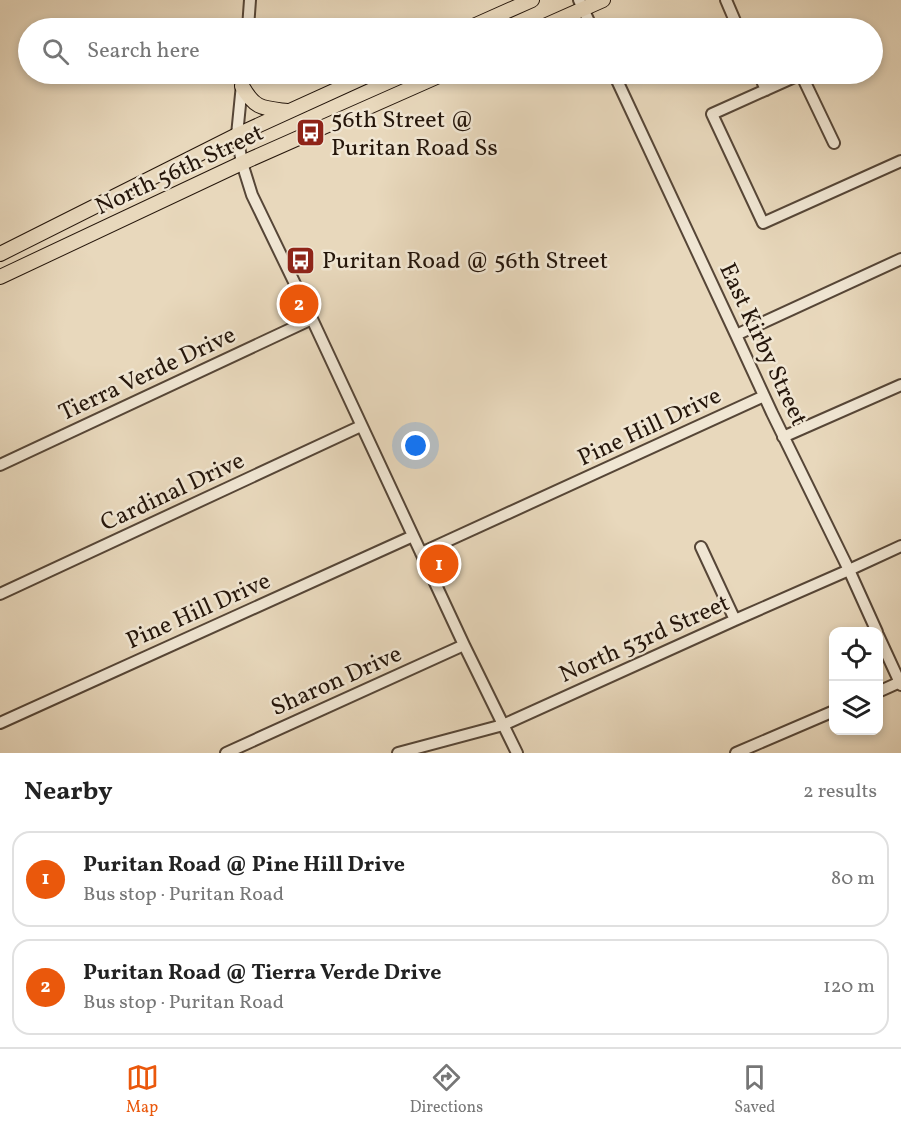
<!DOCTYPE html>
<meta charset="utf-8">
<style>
:root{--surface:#fff;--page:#f2f2f2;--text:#222;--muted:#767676;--line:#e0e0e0;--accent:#ea580c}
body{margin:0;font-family:Vollkorn,serif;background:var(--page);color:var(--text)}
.controls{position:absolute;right:18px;bottom:18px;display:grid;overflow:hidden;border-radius:12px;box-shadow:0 3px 9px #0003}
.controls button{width:54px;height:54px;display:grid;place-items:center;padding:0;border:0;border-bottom:2px solid var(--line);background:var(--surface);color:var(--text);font:30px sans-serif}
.you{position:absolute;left:416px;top:446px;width:21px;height:21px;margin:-15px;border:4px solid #fff;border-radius:50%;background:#1a73e8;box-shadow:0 0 0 9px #1a73e833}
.badge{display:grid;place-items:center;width:39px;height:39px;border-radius:50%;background:var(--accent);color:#fff;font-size:20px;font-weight:700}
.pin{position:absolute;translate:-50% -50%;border:3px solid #fff;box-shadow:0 2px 6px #0006}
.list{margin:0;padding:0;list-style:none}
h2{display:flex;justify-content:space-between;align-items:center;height:78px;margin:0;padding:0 24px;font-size:26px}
h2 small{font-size:20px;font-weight:400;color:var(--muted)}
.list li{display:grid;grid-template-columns:39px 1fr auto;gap:18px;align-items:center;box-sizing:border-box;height:96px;margin:0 12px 12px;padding:0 12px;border:2px solid var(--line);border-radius:18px}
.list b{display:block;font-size:22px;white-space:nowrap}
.list p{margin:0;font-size:20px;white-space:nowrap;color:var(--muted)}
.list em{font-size:20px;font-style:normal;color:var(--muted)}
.icon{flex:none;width:33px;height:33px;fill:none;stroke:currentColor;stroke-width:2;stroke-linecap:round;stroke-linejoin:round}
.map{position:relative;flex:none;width:901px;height:753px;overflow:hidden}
.search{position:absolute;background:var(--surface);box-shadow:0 3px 9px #0003;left:18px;right:18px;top:18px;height:66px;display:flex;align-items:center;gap:15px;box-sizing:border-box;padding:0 21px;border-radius:33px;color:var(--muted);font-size:22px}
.sheet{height:294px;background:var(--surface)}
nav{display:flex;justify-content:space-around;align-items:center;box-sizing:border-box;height:84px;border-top:2px solid var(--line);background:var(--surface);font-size:16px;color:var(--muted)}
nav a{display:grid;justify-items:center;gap:3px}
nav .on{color:var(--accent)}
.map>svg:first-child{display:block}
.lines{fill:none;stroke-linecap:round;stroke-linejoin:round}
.minor-casing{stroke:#564637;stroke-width:14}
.major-casing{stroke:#25160b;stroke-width:16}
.minor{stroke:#f0e6d3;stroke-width:10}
.major{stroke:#e8d8bc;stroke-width:14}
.labels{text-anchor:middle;stroke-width:5;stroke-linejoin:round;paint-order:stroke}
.poi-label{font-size:24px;fill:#25160b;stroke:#f0e6d3;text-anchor:start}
.street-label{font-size:24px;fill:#25160b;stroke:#f0e6d3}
</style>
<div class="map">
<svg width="901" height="753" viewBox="0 0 901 753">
<rect width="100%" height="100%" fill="#e8d8bc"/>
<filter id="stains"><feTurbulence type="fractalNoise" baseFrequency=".00333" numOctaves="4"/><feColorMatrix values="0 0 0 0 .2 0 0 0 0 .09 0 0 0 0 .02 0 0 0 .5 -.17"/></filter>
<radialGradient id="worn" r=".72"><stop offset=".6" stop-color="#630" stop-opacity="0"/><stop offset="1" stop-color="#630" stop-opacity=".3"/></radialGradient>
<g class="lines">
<defs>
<path id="minor" d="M579,0l13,28
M726,0l12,28
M248,28l2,-28
M243,74l-6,61 5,28 10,32 60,124 152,326 53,108
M614,74l122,261 36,78 77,157 28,62
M759,74l7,16
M801,74l-89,40 51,109 138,-62
M801,74l33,69
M736,335l165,-76
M783,437l118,-52
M0,465l312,-146
M701,547l34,73
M421,553l343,-157
M0,594l361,-168
M878,635l23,50
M878,692l22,-10
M0,723l413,-187
M226,753l238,-108
M398,753l105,-28 232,-105 114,-50 52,-24
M736,753l98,-42"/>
<path id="major" d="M469,28l63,-28
M540,28l63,-28
M242,86c13,23 20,22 45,25
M0,254l237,-119 134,-61
M0,277l242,-114 201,-89"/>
</defs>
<!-- minor casing -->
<use href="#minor" class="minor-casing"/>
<!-- major casing -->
<use href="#major" class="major-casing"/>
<!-- minor -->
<use href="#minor" class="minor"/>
<!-- major -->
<use href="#major" class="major"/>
</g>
<!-- icons -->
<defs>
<symbol id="bus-square" viewBox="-11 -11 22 22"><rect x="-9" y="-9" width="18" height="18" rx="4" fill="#8f2418" stroke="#f0e6d3"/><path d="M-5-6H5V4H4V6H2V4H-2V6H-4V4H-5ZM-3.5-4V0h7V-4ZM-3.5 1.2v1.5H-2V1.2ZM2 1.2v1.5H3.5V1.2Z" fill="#fff"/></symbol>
</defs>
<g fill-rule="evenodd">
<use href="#bus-square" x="294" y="116" width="33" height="33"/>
<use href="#bus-square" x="284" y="244" width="33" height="33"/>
</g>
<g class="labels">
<!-- poi labels -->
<g class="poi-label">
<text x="331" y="127">56th Street @<tspan x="331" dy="28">Puritan Road Ss</tspan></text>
<text x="322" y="268">Puritan Road @ 56th Street</text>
</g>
<!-- street labels -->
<g class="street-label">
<text transform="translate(179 169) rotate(-25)" y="8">North 56th Street</text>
<text transform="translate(764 344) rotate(65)" y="8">East Kirby Street</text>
<text transform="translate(147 373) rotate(-25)" y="8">Tierra Verde Drive</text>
<text transform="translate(649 426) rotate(-25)" y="8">Pine Hill Drive</text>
<text transform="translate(172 491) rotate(-25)" y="8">Cardinal Drive</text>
<text transform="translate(198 610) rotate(-24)" y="8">Pine Hill Drive</text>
<text transform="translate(644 638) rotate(-24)" y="8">North 53rd Street</text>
<text transform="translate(336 680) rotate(-24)" y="8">Sharon Drive</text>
</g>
</g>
<rect width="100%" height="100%" filter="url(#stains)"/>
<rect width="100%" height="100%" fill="url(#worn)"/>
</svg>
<div class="controls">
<button><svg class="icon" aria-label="locate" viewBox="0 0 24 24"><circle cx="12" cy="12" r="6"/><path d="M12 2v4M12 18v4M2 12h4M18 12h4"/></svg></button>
<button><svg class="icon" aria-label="layers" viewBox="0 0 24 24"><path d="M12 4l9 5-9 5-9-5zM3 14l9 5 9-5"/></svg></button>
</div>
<div class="you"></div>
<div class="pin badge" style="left:439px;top:564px">1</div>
<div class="pin badge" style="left:299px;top:304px">2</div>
<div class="search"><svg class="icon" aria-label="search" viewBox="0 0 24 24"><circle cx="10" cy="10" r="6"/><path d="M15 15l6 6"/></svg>Search here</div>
</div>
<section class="sheet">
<h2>Nearby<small>2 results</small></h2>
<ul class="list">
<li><span class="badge">1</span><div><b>Puritan Road @ Pine Hill Drive</b><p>Bus stop · Puritan Road</p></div><em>80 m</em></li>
<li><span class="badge">2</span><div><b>Puritan Road @ Tierra Verde Drive</b><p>Bus stop · Puritan Road</p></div><em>120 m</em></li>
</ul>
</section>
<nav>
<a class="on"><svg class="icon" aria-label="map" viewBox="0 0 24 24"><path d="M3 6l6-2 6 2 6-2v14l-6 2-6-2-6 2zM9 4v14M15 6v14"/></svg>Map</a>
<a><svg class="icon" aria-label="directions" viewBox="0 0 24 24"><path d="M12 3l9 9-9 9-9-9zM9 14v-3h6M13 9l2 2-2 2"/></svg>Directions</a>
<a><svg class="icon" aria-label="saved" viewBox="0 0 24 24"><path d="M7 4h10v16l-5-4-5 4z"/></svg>Saved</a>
</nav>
